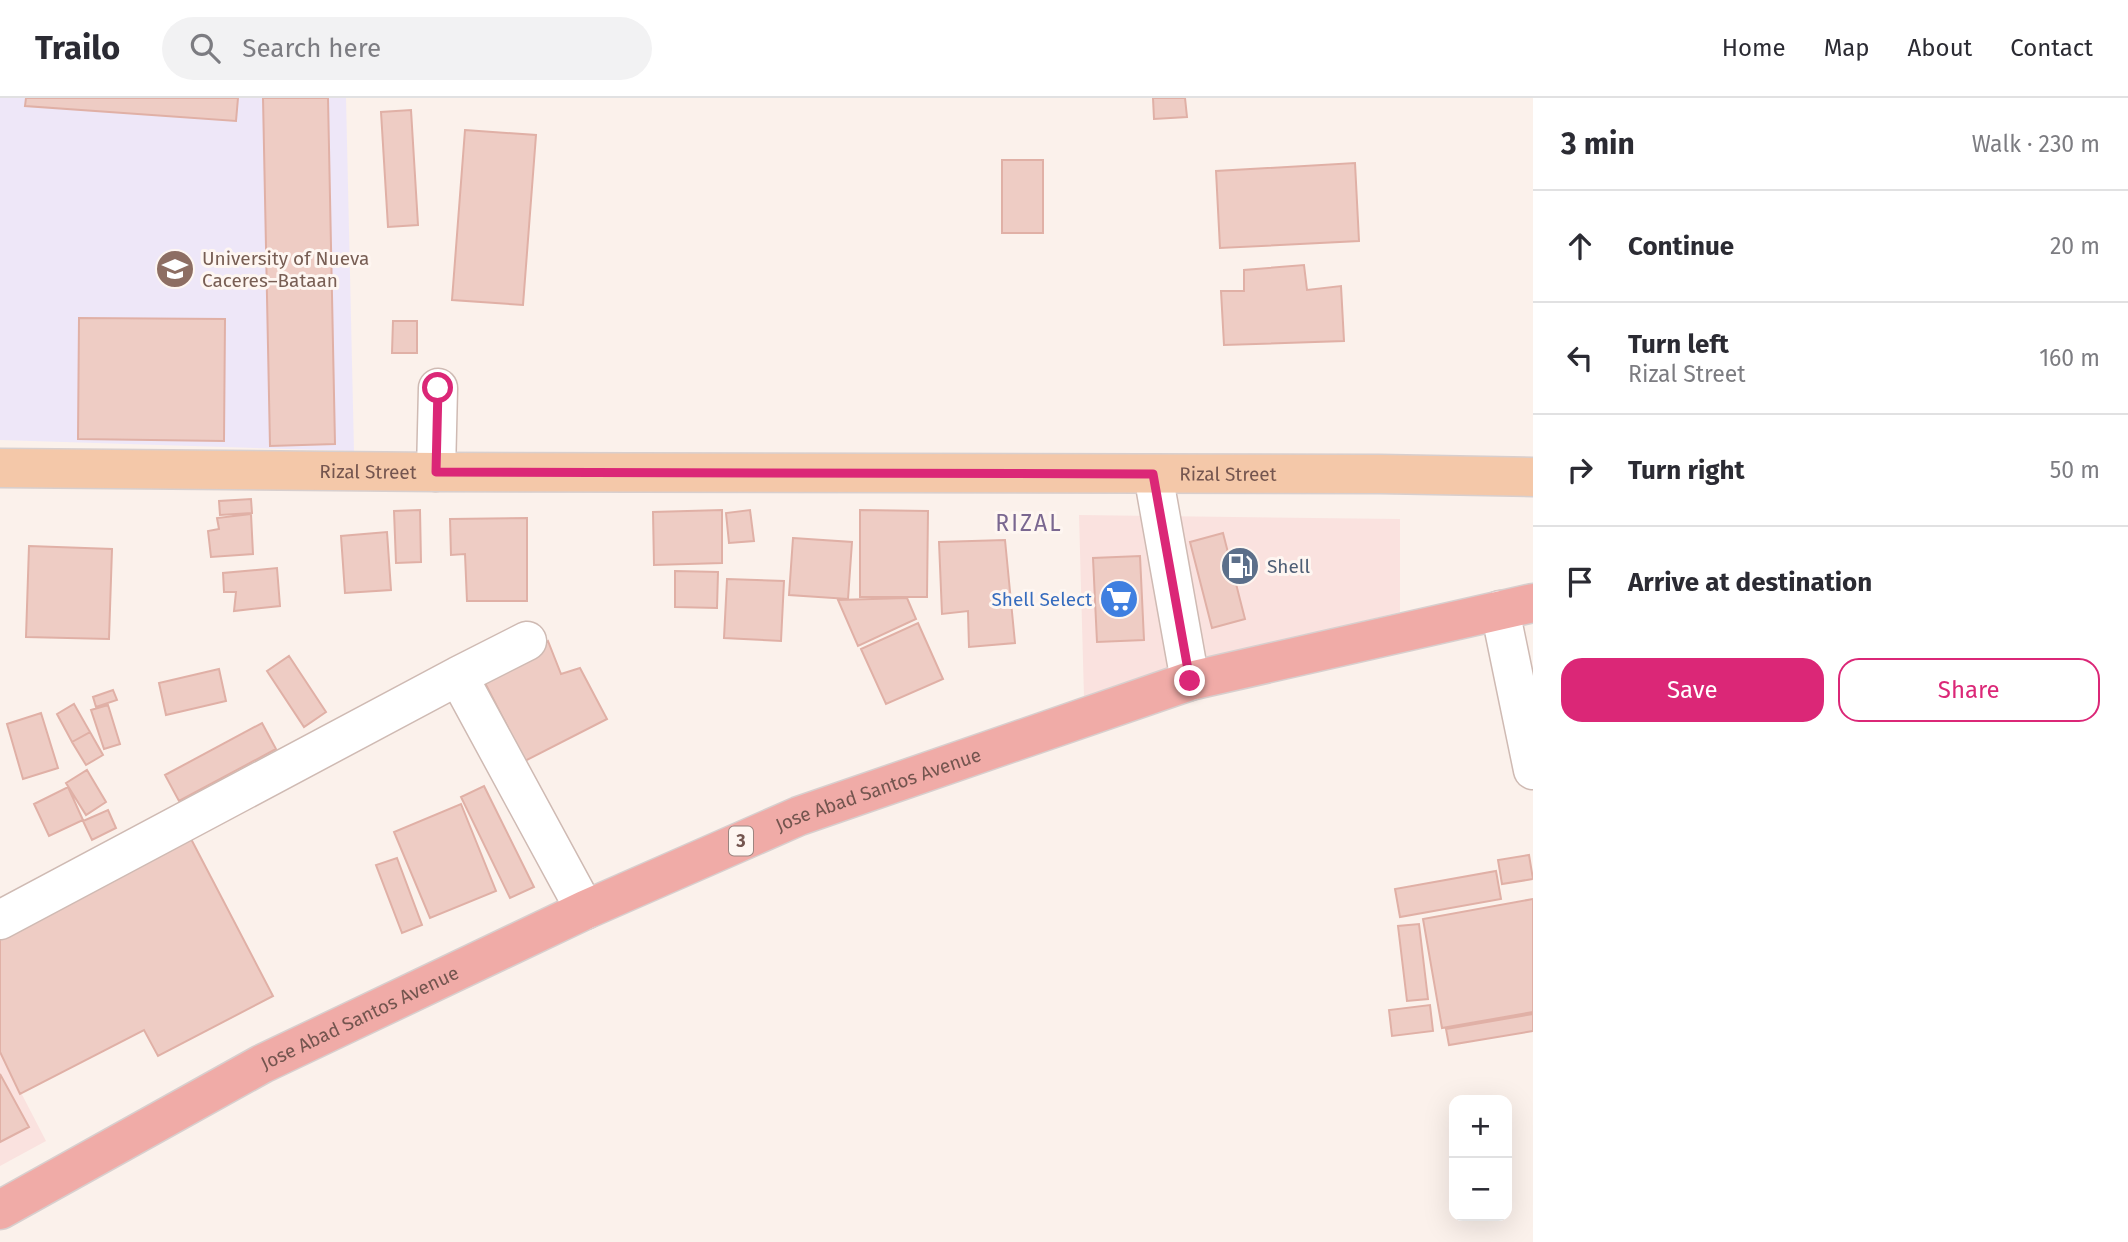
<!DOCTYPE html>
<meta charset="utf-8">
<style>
:root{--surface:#fff;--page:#f2f2f3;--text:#2b2b33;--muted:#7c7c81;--line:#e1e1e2;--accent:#db2777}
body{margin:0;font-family:"Fira Sans",sans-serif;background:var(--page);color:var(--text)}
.controls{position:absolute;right:21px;bottom:21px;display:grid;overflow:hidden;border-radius:14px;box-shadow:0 7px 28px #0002}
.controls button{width:63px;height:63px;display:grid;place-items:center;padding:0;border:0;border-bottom:2px solid var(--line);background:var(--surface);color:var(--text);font:35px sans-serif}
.stop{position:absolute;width:21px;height:21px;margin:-16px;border:5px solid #db2777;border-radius:50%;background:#fff}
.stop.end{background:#db2777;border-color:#fff;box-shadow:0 2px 7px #0008}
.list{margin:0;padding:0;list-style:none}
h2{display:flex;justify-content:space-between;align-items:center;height:91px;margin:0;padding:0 28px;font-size:30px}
h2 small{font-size:23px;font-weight:400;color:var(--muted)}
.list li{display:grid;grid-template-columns:46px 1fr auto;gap:21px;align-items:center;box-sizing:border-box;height:112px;padding:0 28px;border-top:2px solid var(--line)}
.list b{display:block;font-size:26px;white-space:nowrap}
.list p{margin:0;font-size:23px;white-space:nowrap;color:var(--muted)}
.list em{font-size:23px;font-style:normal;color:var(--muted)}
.actions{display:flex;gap:14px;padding:21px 28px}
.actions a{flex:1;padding:16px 0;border:2px solid var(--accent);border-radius:21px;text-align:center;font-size:24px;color:var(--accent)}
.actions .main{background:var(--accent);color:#fff}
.icon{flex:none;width:38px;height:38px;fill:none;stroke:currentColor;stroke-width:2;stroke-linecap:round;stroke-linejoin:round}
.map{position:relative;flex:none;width:1533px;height:1144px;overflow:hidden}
header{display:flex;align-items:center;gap:42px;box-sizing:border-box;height:98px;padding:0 35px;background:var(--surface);border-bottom:2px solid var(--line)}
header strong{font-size:33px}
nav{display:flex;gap:38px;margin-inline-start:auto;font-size:24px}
.search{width:490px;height:63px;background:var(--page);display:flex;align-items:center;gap:18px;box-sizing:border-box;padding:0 24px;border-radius:38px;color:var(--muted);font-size:26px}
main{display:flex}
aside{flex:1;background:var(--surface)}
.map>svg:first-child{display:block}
.commercial{fill:#fae2df}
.education{fill:#eee7f8}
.building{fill:#eeccc4;stroke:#e0b0a6;stroke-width:2}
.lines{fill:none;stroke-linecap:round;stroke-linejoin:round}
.minor-casing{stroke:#cfbab3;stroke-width:41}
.major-casing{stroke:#d8cfce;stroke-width:41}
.highway-casing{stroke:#d8cfce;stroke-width:41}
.minor{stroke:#fff;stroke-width:38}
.major{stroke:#f4c8a9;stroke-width:38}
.highway{stroke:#f0aba7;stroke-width:38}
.route{stroke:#db2777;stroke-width:9}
.labels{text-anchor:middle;stroke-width:6;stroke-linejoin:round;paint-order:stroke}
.shield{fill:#fef6f1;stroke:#9d8580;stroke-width:2}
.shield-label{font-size:18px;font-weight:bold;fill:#74554f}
.education-label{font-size:19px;fill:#785e54;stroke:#fef6f1;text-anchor:start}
.street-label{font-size:19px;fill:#74554f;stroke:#fef6f1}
.service-label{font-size:19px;fill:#4e5e75;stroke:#fef6f1;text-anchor:start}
.shop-label{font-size:19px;fill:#366cbe;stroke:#fef6f1;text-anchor:end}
.quarter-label{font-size:23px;letter-spacing:2px;fill:#7a6790;stroke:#fef6f1}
</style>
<header>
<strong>Trailo</strong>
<div class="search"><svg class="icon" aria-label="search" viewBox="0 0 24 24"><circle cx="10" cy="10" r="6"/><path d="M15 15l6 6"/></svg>Search here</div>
<nav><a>Home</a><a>Map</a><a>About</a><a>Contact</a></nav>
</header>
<main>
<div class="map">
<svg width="1533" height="1144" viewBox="0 0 1533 1144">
<rect width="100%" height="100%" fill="#fbf1eb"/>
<!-- commercial -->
<path class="commercial" d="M1079,417l321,4v93l-212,52 -104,33z
M0,954l46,89 -46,25z"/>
<!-- education -->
<path class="education" d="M0,0h346l8,353 -354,-11z"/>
<!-- building -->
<path class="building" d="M26,0h212l-2,23 -211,-15z
M263,0h65l7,346 -65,2z
M1153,0h32l2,19 -33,2z
M411,12l7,115 -30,2 -7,-115z
M465,32l71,5 -13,170 -71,-5z
M1002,62h41v73h-41z
M1355,65l4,78 -139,7 -4,-77z
M1304,167l3,25 34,-4 3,55 -120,4 -3,-54h23v-21z
M79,220l146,1 -1,122 -146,-2z
M393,223h24v32h-25z
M251,401l1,14 -32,2 -1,-14z
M420,412l1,52 -25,1 -2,-52z
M722,412v53l-68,2 -1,-53z
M750,412l4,31 -25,2 -3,-30z
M860,412l68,1 -1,86h-67z
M251,416l2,40 -42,3 -3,-26 11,-2 -2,-11z
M527,420v83h-60l-2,-47 -14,1 -1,-36z
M387,434l4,58 -46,3 -4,-57z
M1223,435l22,86 -33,9 -22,-86z
M793,440l59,4 -4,57 -59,-4z
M1005,442l10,103 -46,4 -1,-36 -26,3 -3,-72z
M29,448l83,3 -3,90 -83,-2z
M1140,458l4,84 -47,2 -4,-84z
M277,470l3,38 -46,5 2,-19h-12l-1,-19z
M675,473l43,1 -1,36 -42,-1z
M727,481l57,2 -3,60 -57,-3z
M907,500l9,21 -58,27 -20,-46z
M918,525l25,56 -57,25 -25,-55z
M548,543l13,33 19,-6 27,51 -82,42 -41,-80z
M289,558l37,56 -22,15 -37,-56z
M219,571l7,32 -60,14 -7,-32z
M113,592l4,10 -21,7 -3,-10z
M74,606l16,28 -18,10 -15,-28z
M108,607l12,39 -16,5 -13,-39z
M41,615l17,55 -35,11 -16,-55z
M262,625l14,26 -97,52 -14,-26z
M90,634l13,23 -17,10 -14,-23z
M87,672l19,32 -20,13 -20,-32z
M484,688l50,101 -24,11 -49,-101z
M68,689l15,33 -34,16 -15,-32z
M461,706l35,87 -66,27 -36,-86z
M108,712l8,18 -24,12 -9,-19z
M190,739l83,159 -115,60 -14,-26 -124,64 -20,-42v-115z
M1529,757l4,24 -31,5 -4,-24z
M397,760l25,67 -20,8 -26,-68z
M1496,773l5,28 -101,18 -5,-28z
M1533,801v113l-91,16 -19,-109z
M1419,826l9,75 -21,2 -9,-75z
M1430,907l3,26 -41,5 -3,-26z
M1533,916v17l-84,14 -3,-16z
M0,976l29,53 -29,15z"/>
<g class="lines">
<defs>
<path id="minor" d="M436,374l2,-84
M1153,376l37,207
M1500,512l33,160
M458,578l69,-35
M0,822l458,-244 127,234"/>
<g id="major">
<path id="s1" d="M0,370l436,4 944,2 153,3"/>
</g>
<g id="highway">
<path id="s2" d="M0,1112l262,-146 323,-154 214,-94 391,-135 343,-78"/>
</g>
</defs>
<!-- minor casing -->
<use href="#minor" class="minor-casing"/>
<!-- major casing -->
<use href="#major" class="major-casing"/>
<!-- highway casing -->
<use href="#highway" class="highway-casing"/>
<!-- minor -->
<use href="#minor" class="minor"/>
<!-- major -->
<use href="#major" class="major"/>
<!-- highway -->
<use href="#highway" class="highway"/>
</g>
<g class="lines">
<!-- route -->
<path class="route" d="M438,290l-2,84 717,2 37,207"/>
</g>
<!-- icons -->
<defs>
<symbol id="university-disc" viewBox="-11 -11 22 22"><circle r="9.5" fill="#8d6e63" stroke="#fef6f1"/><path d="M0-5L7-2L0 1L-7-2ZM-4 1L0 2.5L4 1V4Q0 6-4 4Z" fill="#fff"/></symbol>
<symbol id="fuel-disc" viewBox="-11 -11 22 22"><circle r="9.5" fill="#5c6f8a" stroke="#fef6f1"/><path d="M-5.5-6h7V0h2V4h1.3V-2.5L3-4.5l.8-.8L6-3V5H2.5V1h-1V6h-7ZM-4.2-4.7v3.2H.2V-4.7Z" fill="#fff"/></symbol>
<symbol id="supermarket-disc" viewBox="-11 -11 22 22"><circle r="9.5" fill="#3f7fe0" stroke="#fef6f1"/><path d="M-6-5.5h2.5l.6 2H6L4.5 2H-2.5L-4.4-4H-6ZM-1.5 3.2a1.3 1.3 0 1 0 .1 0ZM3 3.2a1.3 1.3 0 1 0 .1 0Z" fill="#fff"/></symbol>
</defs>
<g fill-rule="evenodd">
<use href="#university-disc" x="153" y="149" width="44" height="44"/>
<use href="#fuel-disc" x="1218" y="446" width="44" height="44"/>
<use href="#supermarket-disc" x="1097" y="479" width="44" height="44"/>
</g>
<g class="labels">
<!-- shield labels -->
<rect class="shield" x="729" y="728.5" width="24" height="29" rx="5"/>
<g class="shield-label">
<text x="741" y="749">3</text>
</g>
<!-- education labels -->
<g class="education-label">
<text x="202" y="167">University of Nueva<tspan x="202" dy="22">Caceres–Bataan</tspan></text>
</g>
<!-- street labels -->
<g class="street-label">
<text dy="7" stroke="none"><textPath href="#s1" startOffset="368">Rizal Street</textPath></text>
<text dy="7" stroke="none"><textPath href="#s1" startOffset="1228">Rizal Street</textPath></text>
<text dy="7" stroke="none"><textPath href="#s2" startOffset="975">Jose Abad Santos Avenue</textPath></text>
<text dy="7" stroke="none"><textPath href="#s2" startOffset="408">Jose Abad Santos Avenue</textPath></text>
</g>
<!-- service labels -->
<g class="service-label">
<text x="1267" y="475">Shell</text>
</g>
<!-- shop labels -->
<g class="shop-label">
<text x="1092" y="508">Shell Select</text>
</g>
<!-- quarter labels -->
<g class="quarter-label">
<text x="1029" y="433">RIZAL</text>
</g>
</g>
</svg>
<div class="controls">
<button>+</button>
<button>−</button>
</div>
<div class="stop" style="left:438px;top:290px"></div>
<div class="stop end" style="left:1190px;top:583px"></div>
</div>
<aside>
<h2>3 min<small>Walk · 230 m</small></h2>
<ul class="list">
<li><svg class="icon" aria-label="ahead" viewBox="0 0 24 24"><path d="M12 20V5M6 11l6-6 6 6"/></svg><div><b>Continue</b></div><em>20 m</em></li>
<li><svg class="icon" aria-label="left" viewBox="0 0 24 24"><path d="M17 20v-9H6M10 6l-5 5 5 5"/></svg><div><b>Turn left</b><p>Rizal Street</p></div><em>160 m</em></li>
<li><svg class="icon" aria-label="right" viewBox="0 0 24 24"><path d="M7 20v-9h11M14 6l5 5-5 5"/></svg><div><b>Turn right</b></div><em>50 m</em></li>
<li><svg class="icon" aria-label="arrive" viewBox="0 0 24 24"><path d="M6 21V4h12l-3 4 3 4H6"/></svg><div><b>Arrive at destination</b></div></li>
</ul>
<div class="actions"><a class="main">Save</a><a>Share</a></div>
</aside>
</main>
